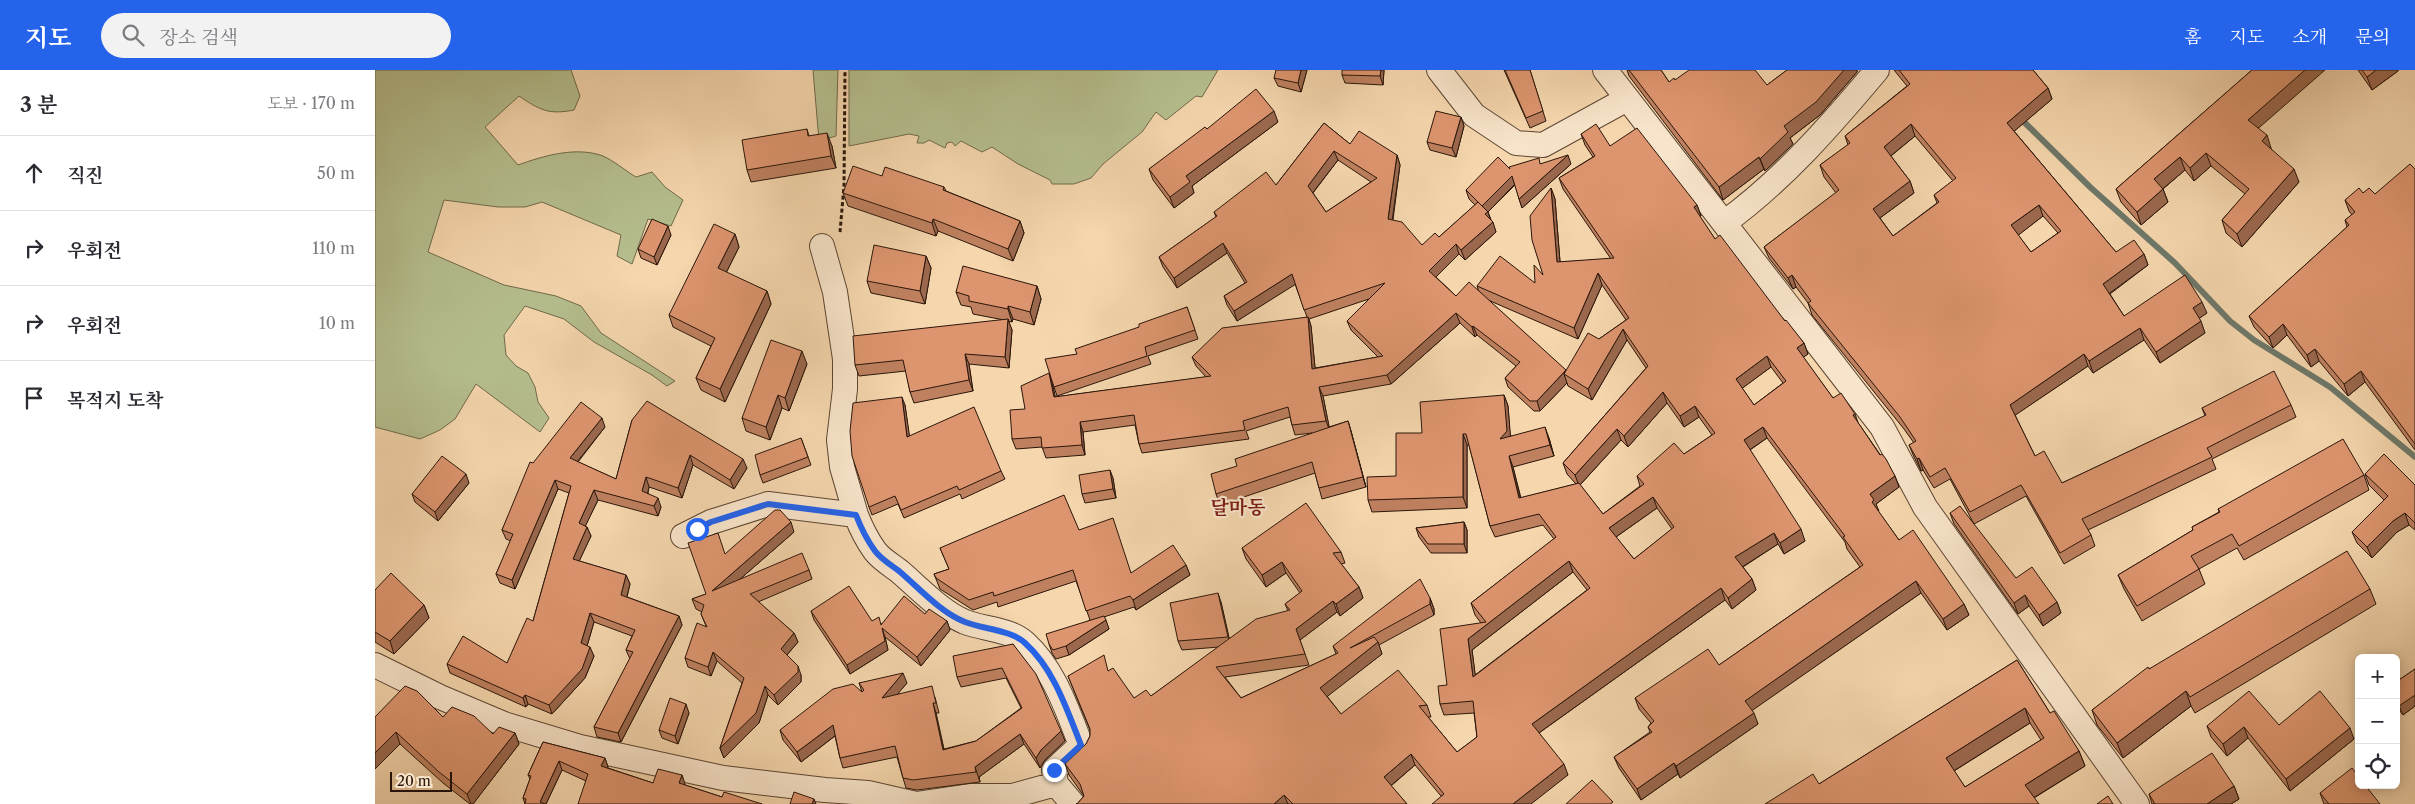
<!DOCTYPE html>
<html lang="ko">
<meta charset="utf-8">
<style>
:root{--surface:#fff;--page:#f2f2f3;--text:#2b2b33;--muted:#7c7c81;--line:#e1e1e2;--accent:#2563eb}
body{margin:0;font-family:"Libre Caslon Text","Noto Serif KR",serif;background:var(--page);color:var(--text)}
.controls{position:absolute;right:15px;bottom:15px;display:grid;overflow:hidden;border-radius:8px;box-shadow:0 2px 12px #0003}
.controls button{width:45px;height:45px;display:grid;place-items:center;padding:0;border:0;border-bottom:1px solid var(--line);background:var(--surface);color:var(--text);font:25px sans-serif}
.scale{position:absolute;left:15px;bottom:12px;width:62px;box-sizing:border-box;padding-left:5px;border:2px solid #2a160a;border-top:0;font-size:14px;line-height:18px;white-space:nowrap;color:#2a160a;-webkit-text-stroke:4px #f8e4ca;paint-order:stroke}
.stop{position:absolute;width:15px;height:15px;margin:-11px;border:4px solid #2563eb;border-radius:50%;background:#fff}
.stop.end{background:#2563eb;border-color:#fff;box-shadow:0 1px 5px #0008}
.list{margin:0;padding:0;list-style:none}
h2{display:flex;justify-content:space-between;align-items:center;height:65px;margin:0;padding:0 20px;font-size:21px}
h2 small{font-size:16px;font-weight:400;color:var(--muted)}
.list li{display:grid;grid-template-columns:32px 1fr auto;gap:15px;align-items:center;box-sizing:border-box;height:75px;padding:0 20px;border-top:1px solid var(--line)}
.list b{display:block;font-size:19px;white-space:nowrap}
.list em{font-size:16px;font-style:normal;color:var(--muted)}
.icon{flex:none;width:28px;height:28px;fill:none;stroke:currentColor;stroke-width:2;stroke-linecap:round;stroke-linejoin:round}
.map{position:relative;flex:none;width:2040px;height:734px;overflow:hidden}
header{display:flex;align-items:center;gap:30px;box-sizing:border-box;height:70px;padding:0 25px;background:var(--accent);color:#fff}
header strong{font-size:24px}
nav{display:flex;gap:28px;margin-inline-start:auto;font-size:18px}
.search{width:350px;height:45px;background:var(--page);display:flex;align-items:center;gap:12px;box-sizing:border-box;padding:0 18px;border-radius:28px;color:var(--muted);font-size:19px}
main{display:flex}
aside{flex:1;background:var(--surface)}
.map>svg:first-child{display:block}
.green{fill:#b6bf8f;stroke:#706a4c}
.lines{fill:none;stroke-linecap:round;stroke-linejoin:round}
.stream{stroke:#6e7869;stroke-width:6}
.minor-casing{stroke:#5d4633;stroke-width:26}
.path{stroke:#2a160a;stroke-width:3;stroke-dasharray:4 2.5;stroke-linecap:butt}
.minor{stroke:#f8e4ca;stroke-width:24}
.wall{fill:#be805f;stroke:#2a160a;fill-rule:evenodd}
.shaded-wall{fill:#9b684e;stroke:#2a160a}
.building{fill:#dd956f;stroke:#2a160a;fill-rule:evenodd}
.route{stroke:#2563eb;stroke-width:6}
.labels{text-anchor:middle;stroke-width:4.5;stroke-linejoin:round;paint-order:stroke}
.quarter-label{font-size:19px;font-weight:bold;fill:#7a1f14;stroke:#f8e4ca}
</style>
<header>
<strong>지도</strong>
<div class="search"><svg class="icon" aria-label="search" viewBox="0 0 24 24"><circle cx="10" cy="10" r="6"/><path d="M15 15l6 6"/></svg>장소 검색</div>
<nav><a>홈</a><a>지도</a><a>소개</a><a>문의</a></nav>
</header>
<main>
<aside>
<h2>3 분<small>도보 · 170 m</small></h2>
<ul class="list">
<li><svg class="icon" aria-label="ahead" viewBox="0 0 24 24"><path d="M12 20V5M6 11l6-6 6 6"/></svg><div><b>직진</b></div><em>50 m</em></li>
<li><svg class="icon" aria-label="right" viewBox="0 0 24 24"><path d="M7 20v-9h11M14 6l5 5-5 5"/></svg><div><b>우회전</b></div><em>110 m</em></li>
<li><svg class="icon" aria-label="right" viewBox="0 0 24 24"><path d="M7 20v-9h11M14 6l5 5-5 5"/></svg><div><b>우회전</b></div><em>10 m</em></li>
<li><svg class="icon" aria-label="arrive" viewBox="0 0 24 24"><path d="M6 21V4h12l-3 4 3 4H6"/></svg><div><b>목적지 도착</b></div></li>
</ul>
</aside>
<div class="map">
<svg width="2040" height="734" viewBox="0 0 2040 734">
<rect width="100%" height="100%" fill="#f5d6ad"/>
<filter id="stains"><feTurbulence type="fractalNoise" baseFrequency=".004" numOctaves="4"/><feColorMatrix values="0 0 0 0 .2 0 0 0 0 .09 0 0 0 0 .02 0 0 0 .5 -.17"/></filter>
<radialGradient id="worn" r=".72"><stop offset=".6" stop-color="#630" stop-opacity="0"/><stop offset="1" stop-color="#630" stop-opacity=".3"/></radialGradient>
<!-- green -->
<path class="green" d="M0,0h196l9,26 -6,14c-26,5 -34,0 -55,-14l-34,31 33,38c25,-9 58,-19 85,-9 11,5 23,15 33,21l16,-5 13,15 18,13 -12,26 -23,-7 -16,45 -15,-8 4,-21 -79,-33 -17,5h-27l-54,-7 -16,52 76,33 52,11 25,10 20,27 74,48 -8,5 -15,-11 -58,-33 -30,-23 -39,-13 -21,29 2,20 10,11 12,7 7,14 3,15 11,16 -9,14 -64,-48 -21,35 -15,11 -20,9 -45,-12z
M438,0h25l-2,66 -17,5z
M474,0h369l-16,27 -6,-1 -30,24 -10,-8 -14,20 -39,32 -12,14 -17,6h-22l-2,-4 -32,-16 -26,-17 -10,5 -21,-11 -6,5 -3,-4 -5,1 -2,5 -16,-8 -5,3h-7l2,-7 -10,-2 -60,12z"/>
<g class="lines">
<!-- stream -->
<path class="stream" d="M1645,48l70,69 85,76 55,58 24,19 76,47 85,70"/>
<defs>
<path id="minor" d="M1064,0l35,45 42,28 27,2 84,-46
M1230,0l119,153
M1502,0c-47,56 -94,110 -153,153l158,204 43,80 212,297
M447,176l13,46 10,67v30l-6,51 3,27 14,48
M308,466l28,-14 57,-18 88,11c5,13 11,25 19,36 6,8 16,14 24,20 20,17 41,40 66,51 18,7 45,7 60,21 29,26 42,67 56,102l-27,25 2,14 17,20
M0,595l65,32 64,27 76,23 143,31 102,12 43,3 48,11 54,-8h42l44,-12"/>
</defs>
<!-- minor casing -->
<use href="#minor" class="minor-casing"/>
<!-- path -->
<path class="path" d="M465,162l4,-46 1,-116"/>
<!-- minor -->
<use href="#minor" class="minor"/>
</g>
<!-- wall -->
<path class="wall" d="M932,0l-6,22 -23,-6 -4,-8z
M1009,0l-1,15 -38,-2 -3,-8z
M1129,0h26l16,51 -16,7z
M1252,0h34l8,12 6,-2 92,5 20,-15h70v2l-37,43 -30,23 3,6 -28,27 -1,-2 -41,31 -94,-124z
M1519,0h139l15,18 4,11 -38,32 102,121 28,2 4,11 -38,29 14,22 83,-3 -8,5 6,15 -45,30 -16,-23 -51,33 -5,-7 -73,49 20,41 27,27 143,-67 -3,-8 89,-3 5,12 -84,42 4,10 -128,61 3,5 4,11 -31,18 -38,-68 -52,28 -24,-45 -16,9 -11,-18 -2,1 -7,-14 -5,-12 5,-2 -10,-14 -92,-114 -4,-12 -12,-16 -3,2 -24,-31 -5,-11 72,-54 -12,-16 -4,-12 28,-20 -3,-9 62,-50zM1540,66l38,45 -19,14 3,8 -44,33 -13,-18 34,-25 -4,-12 -19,-25zM1668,146l15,17 -27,19 -13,-17z
M1877,0l6,58 13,20v1l28,33 -57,65 -16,-14 -4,-13 23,-26 -34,-28 -17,15 -9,-11 -22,19 5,13 -27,23 -20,-23 -5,-13z
M1983,0h40v1l-26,19z
M1086,47l3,9 -8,31 -26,-7 -3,-8z
M903,52l-86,64 2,7 -20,15 -21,-28 -4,-11 58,-40z
M949,53l26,21 47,11 3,10 -7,55 29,25 17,-8 36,-32 -6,-6 -3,-9 44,-21 31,-5h30l-49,44 -7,-23 -27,27 8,20 -31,28 -6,-6 -23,23 20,19 23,-4 -2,-6 58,-3 8,-8 8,-87 4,11 5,63 51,-3 -48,-70 -4,-11 34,-21 -8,-12 -4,-11 29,12 87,59 4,11 -1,1 15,22 89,104 4,11 -5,3 30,41 26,26 36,52 4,11 -23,17 2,7 21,29 65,64 5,11 -22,15 -26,-37 -169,117 6,14 -78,54 -2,-4 -37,26 -22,-32 -5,-11 36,-25 -2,-5 3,-4 -12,-14 -4,-11 84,-33 141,-98 -13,-18 -2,-7 -78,-104 -17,12 55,91 -21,13 -6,-10 -35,23 9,12 4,11 -24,19 -7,-9 -186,133 29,42 -127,21 -26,-31 -24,21 16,18h-331h1l7,-8 -15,-21 -4,-11 21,-20 4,-8v-6l-22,-54 41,-5 25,27 17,-2 68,-49 -37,3 -4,-9 43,-39 8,37 59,-28 -3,-7 15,-11 -14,-20 -20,14 -20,-28 -4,-11 99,4 4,11 -4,1 18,23 4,11 -23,18 -3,-4 -37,28 9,25 -84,12 16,21 95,-44 -3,-8 97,-48 4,11v6l-55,30 3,9 -55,42 14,18 86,-9 4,12h-3l29,35 20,-15 -3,-24 -30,2 -4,-11 7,-19 34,-62 -6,-8 -4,-12 83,-64 -11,-14 -48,12 -5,-11 -21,-81h-2v63l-95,4 -4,-12 28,-24 26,-43 82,-38 4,11 2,30 39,2 5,18 -41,11 8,31 55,-14 -9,-10 -4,-11 83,-95 -19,-28 -35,60 -24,-14 -1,-3 -27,28h-6l-26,-24 -3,-9 11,-12 -39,-31 -2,2 -15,-14 -69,61 -68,12 6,31 19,-6 3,10 15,56 -44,12 -3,-11 -4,-15 -95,32 -4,-11 21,-28 75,-33 -17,2 -3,-10 -2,-8 -44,14 3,8 -107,14 -3,-9 -4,-19 -52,7 2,23 -39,3 -4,-11 -26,2 -4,-10 13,-30 27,-26 3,14 151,-20 -10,-11 -4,-9 115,-40 -12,-33 -58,37 -10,-16 -3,-9 21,-13 -18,-30 -50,35 -14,-21 -4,-10 57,-40 -2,-5 62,-27zM963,90l33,22 -45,30 -13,-19zM1227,215l24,35 -27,19 -33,32 -78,-71 90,39zM994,229l-22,22 4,9 27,27 -63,11 -4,-42 -2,-7zM1396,297l12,16 -29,22 -12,-17zM1292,333l17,24 15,-10 13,18 -28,19 -47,22 3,10 -37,28 -23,-29 41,-45 7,7zM1282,438l15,21 -38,30 -18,-22zM1198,502l14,18 -112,85 -3,-25z
M432,59l2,7 23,10 4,22 -85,14 -4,-12z
M2040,99v281l-50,-68 -17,14 -29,-35 -8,6 -24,-32 -14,13 -19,-21 -5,-11 98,-89 -2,-7 7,-5 -3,-4 -4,-11 18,-7 12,1z
M507,106l62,11 2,4 74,30 4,12 -11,28 -75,-30 -2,5 -88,-30 -5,-13z
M360,164l4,13 -13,26 41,18 4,13 -46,98 -24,-12 -5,-12 15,-32 -38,-19 -4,-12z
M296,165l-14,30 -16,-7 -3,-9z
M551,186l5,12 -6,36 -54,-11 -4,-12z
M662,216l4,13 -7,26 -21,-6 -1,3 -4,-1 4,9 -3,38 -40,-4 4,27 -59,12 -4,-11 -4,-21 -47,5 -4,-11 149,-45 -31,-6 -2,-7 -10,-2 -5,-13z
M812,237l11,32 -50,17 3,8 -94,32 -3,-9 23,-33z
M432,294l-18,47 -7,-3 -12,32 -24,-9 -4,-13z
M530,335l4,31 92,35 4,8 -43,20 -2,-5 -56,24 -6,-14 -26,11 -3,-8z
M257,350l115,48 -13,21 -41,-24 -11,33 -33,-11 -1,6 13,14 -3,9 -60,-16 -13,26 2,1 4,9 -12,25 47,14 4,9 -3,13 52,19 3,9 -61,117 -24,-5 -3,-10 36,-68 -4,-9 6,-14 -38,-14 -7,24 7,10 -9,22 -33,36 -24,-10 -2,3 -76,-34 -3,-9 60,-1 26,-42 36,-128 -11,-4 -43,100 -15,-6 -4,-9 15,-33 -5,-2 -4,-9 31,-67 72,-36 -27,35 38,17z
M426,368l10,27 -48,18 -3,-8z
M1990,404l50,11v45l-6,-5 -12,7 -25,26 -15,-15 -5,-11 32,-32 -15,-15z
M1989,405l5,15 -125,70 -7,-12 -38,21 6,15 -63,37 -18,-32 -6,-14 75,-45 -1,-3 27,-15 -1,-3z
M738,408l3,20 -31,5 -3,-9z
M94,413l-31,38 -23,-19 -3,-8z
M1575,443l66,65 41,24 4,11 -18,13 -14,-20 -11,8 -64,-90z
M1089,452l3,8v23h-36l-12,-16 -3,-9z
M704,460l53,43 54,-8 4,10 -54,35 -2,-3 -30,10 5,12 -40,26 -13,4 -4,-6 -3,-9 41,-24 -14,-39 -78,26 -1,-5 -24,8 -33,-21 -6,-15 15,-5 -9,-21z
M419,462l-55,48 70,-10 3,9 -54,23 36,31 4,9 -11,13 14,20v7l-23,23 -10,-10 -9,28 -35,35 -4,-10 22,-65 -25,-22 -6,15 -23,-9 -3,-9 21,-32 -5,-12 1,-2 -6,-3 -4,-10 14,-5 20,-40z
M1995,519l6,15 -181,109 -4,-7 -68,52 -26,-33 -5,-15 57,-41z
M0,520l49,15 5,13 -35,36 -19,-12z
M436,541l61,10 10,3 43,-10 22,7 3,9 -29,36 -36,-29 3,13 -38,24 -36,-54z
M638,574l52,97 -20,19 -5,8 -16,-24 -45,33 1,5 -63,8 -11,-2 -3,-10 -6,-21 -54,11 -3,-10 -5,-22 -34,26 -18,-22 -3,-10 82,-38 -3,-9h48l-10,11 38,3 4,16h-3l8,36 32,-8 45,-33 -15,-30 -45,9 -4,-10z
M1642,590l33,53 29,38 6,15 -51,32 -215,-14zM1655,653l11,17 -76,47 -11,-16z
M2040,599v37l-12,9 -7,-9v-24z
M314,643l-11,31 -16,-6 -3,-8z
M0,647h68l50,17 22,-1 4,11 -46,60h-3l-27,-21 -43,-39z
M1904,655l75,14 -64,52 -42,-53 -21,18 -16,-19 -4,-11z
M168,672l62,16 3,9v1l45,15 29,-8 3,10 37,12 40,7 -176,-23 -24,-11 -16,34h-21l-2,-6 7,-19 -2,-4z
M1859,716l5,13 -8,5h-79l-3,-10z
M1945,723l60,11h-56z"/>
<!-- shaded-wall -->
<path class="shaded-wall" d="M926,0h6l-6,22 -3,-9z
M1006,0h3l-1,15 -3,-9z
M1469,0h13v2l-37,43 -30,23 3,6 -28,27 -5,-12 24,-33z
M1930,0h20l-72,63 -5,-13z
M2001,0h22v1l-26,19 -5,-13z
M1673,18l4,11 -41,35 -4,-11z
M899,41l4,11 -86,64 2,7 -20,15 -4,-11 16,-21z
M1086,47l3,9 -8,31 -4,-9z
M1536,54l4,12 -27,22 -4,-11z
M452,63l5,13 4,22 -5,-12z
M1892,65l4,13 -5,6 -4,-13z
M959,81l4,9 -27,35 -3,-9z
M1831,83l5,13 -17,15 -4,-13z
M1022,85l3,10 -9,63 -3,-9z
M1193,85l3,9 -49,44 -3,-9z
M1384,87l5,12 -41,31 -4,-13z
M1805,87l5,13 -26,22 -5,-13z
M1919,99l5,13 -57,65 -5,-13z
M1137,106l3,8 -27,28 3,9 -2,3 -7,-18z
M1535,111l4,12 -37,27 -4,-11z
M1176,118l4,11 6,75 -4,-12z
M1788,119l5,13 -27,23 -4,-13z
M1322,135l4,11 -3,2 -4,-11z
M1664,135l4,11 -27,21 -5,-12z
M558,149l5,12 -2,5 -4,-13z
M645,151l4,12 -11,28 -5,-12z
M1118,152l3,10 -31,28 -4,-10z
M293,156l3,9 -14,30 -3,-8z
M360,164l4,13 -17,34 -4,-13z
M848,173l4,10 -50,35 -3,-10z
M1081,174l3,10 -26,26 -4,-9z
M1769,184l4,11 -41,30 -4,-11z
M551,186l5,12 -6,36 -5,-13z
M1223,203l4,12 -24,54 -4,-11z
M917,204l4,10 -59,37 -3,-10z
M1417,205l4,12 -3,2 -5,-11z
M662,216l4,13 -7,26 -4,-13z
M392,221l4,13 -46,98 -5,-13z
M1827,232l5,11 -10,7 -4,-12z
M633,236l5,13 -1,3 -4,-13z
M1081,243l4,10 -69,61 -4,-9z
M933,247l3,9 5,52 -4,-9z
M633,249l4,11 -3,38 -4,-11z
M1826,251l4,12 -45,30 -4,-11z
M1908,254l4,11 -14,13 -4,-11z
M1098,256l4,9 -2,2 -3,-10z
M1765,258l4,12 -51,33 -4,-12z
M1248,259l4,11 -35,60 -4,-11z
M1429,273l4,11 -7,5 -4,-11z
M1940,279l4,12 -8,6 -4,-12z
M427,281l5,13 -18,47 -4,-13z
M590,284l4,10 4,27 -4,-11z
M1709,284l4,12 -74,50 -4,-11z
M1392,286l4,11 -31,23 -4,-11z
M1191,300l-2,4 3,9 -27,28 -3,-10z
M1986,301l4,11 -17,14 -4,-12z
M674,303l3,10 6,24 -4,-10z
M944,317l4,9 7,35 -4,-10z
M1288,322l4,11 -39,44 -4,-11z
M403,325l4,13 -12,32 -4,-13z
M1129,325l4,11 3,36 -11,-3z
M527,327l3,8 6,41 -4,-9z
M1320,336l4,11 -15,10 -4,-11z
M1480,344l4,11 -6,-10z
M227,348l3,9 -32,40 -3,-9z
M973,351l3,10 15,56 -3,-10z
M705,352l3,10 2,23 -3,-10z
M1170,357l4,11 5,18 -4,-11z
M1388,357l4,11 -19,13 -4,-11z
M1242,359l4,11 -42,46 -4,-11z
M1088,364l4,11v63l-4,-11z
M315,385l3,10 -11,33 -4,-10z
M1134,386l4,11 10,42 -4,-11z
M1544,388l4,12 -2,1 -4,-12z
M368,389l4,9 -13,21 -4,-9z
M735,400l3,8 3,20 -3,-9z
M91,404l3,9 -31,38 -3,-9z
M1520,406l4,11 -23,17 3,7 -3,2 -4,-11 -2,-8z
M271,407l3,10 -3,13 -4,-9z
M180,410l3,9 -43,100 -3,-9z
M219,420l4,10 -16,33 -3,-10z
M1278,427l4,11 -44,31 -4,-11z
M283,428l3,9 -3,9 -4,-10z
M2030,443l4,12 -12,7 -25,26 -5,-11 26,-26z
M416,452l3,10 -79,69 -3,-10z
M1089,452l3,8v23l-3,-9z
M212,457l4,9 -15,32 -3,-9z
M1426,459l4,12 -21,13 -4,-11z
M1399,463l4,11 -39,25 -4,-12z
M1194,491l4,11 -101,78 5,38 -4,-11 -5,-38z
M907,492l4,11 -20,14 -4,-12z
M811,495l4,10 -54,35 -3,-10z
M251,505l4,9 -5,20 -4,-9z
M1377,509l4,11 -24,19 -4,-11z
M1541,511l5,12 -171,119 -5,-11z
M984,517l4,11 -23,18 -4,-12z
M1346,518l4,12 -189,135 -4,-11z
M843,523l3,9 10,44 -3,-9z
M1650,525l4,11 -11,8 -4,-11z
M1055,528l4,11v6l-4,-11z
M958,531l4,11 -37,28 -4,-11z
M1682,532l4,11 -18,13 -4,-11z
M1589,534l5,11 -22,15 -4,-11z
M49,535l5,13 -35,36 -4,-13z
M215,543l4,9 -9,31 -4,-10z
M304,546l3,9 -61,117 -3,-9z
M731,550l3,9 -40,26 -3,-9z
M572,551l3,9 -29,36 -4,-9z
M507,558l3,9 3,13 -38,24 -3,-9z
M419,563l4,9 -14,16 -3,-9z
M1003,572l4,12 -58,45 -4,-11z
M215,577l4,9 -9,22 -33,36 -3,-9z
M338,582l4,9 -6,15 -3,-9z
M423,596l3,9v7l-23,23 -4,-10z
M528,603l4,10 -21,25 -4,-10z
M390,616l3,9 -9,28 -35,35 -4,-10z
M1811,621l5,15 -68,52 -6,-15z
M150,625l3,9 -2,3 -3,-9z
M2040,625v11l-12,9 -4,-9z
M558,633l3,10 10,47 -3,-10z
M311,634l3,9 -11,31 -3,-8z
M1650,638l5,15 -78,49 -6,-14z
M1379,643l4,11 -78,54 -4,-12z
M458,655l3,10 -35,27 -4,-10z
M1869,657l4,11 -21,18 -4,-12z
M1975,658l4,11 -64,52 -4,-12z
M686,661l4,10 -20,19 -5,8 -4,-10 5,-8z
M21,662l4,12 -25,25v-16z
M140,663l4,11 -46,60h-2l-4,-10z
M645,664l4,10 -45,33 1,5 -5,-15z
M1704,681l6,15 -55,34 -5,-15z
M1036,684l4,11 -27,23 -4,-11z
M230,688l3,9 -4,8 -3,-9z
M184,691l3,9 -16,34h-6v-2z
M1299,693l4,11 -37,26 -4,-11z
M1189,694l4,11 -37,29h-18z
M307,705l3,9 -2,8 -4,-9z
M1859,716l5,13 -8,5h-24z
M909,725l4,9h-14z
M439,729l2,5h-4z"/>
<!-- building -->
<path class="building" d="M901,0h25l-3,13 -24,-5z
M967,0h39l-1,6 -38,-1z
M1130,0h25l13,41 -17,7z
M1254,0h32l8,12 5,-4 1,2 14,-10h66l12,15 20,-15h57l-28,32 -32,24 4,6 -28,27 -1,-2 -40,30z
M1524,0h134l15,18 -41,35 109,129 18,-12 10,14 -41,30 21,32 61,-41 17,27 -9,6 8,13 -45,31 -16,-24 -51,33 -5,-7 -74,51 25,51 9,-5 18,32 144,-68 -4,-7 72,-37 17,34 -84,43 5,9 -130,62 9,16 -31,18 -39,-68 -51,27 -25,-44 -15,9 -11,-19 -2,1 -8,-14 7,-4 -16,-24 -92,-114 3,-2 -19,-26 -4,3 -24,-31 75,-57 -19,-25 30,-22 -5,-7 65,-52zM1536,54l45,54 -22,17 5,7 -46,34 -20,-27 37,-28 -26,-34zM1664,135l22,26 -30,21 -20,-27z
M1877,0h53l-57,50 19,15 -5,6 32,28 -57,65 -15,-14 27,-31 -43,-36 -16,15 -10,-11 -26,22 9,10 -26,23 -21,-23z
M1987,0h14l-9,7z
M881,19l18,22 -88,65 4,6 -20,15 -21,-28 56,-42 2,2z
M1061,41l25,6 -9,31 -25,-6z
M949,53l26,21 9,-13 38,24 -9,64 14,3 20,23 13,-12 4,4 39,-35 10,10 -3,2 8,8 -32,28 -5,-6 -27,27 27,25 13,-14 97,88 -29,31h-7l-25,-23 15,-16 -47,-36 -1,1 -16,-14 -69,62 -68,12 7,34 -34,4 -4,-18 -45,14 2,9 -106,14 -5,-29 -54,7 2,23 -40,3 -1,-11 -29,2 -2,-29 15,-1 -4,-23 28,-13 5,24 157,-21 -19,-19 30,-29 86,-11 4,52 71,-13 -36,-35 38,-38 -81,27 -12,-36 -58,37 -10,-15 23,-14 -24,-39 -49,35 -15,-21 58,-41 -3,-4 52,-40 10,13zM959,81l43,27 -51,34 -18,-26z
M1221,54l14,22 27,-18 60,77 -3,2 21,32 5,-4 65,86 1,-1 18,23 -7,5 36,50 8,-5 14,21 -2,1 27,40 2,-1 4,5 9,17 -25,18 4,6 -2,2 27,38 14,-10 51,74 -21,15 -27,-38 -171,120 9,12 -78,53 -2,-3 -37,26 -23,-32 38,-25 -4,-5 6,-6 -19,-23 73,-49 11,16 144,-100 -20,-28 2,-1 -82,-109 -19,13 57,89 -21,14 -6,-10 -39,24 17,22 -24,19 -7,-10 -189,136 32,40 -51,40h-81l12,-10 -33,-40 -27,23 23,27h-114l-9,-9 -10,9h-198h1l7,-8 -4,-12 -15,-20 21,-20 4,-8v-7l-22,-53 36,-21 4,16 5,-3 21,30 12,-8 5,6 105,-77 34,-9 -5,-6 17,-13 -20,-29 -20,13 -20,-27 64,-45 35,49 -8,1 26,34 -23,17 -3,-3 -37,28 9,25 -89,13 25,31 97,-45 -5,-7 87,-67 10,19v6l-80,44 24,-11 4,5 -58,46 21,26 57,-44 29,35 -8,1 38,46 20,-15 -4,-36 -33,3 -2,-18 9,-1 -7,-56 46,-7 -15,-19 85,-66 -17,-23 -49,12 -24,-92h-3v63l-95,3 -1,-23 29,-1v-43h26l-2,-31 84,-7 3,36 -7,8 45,-12 5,18 -41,11 10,42 60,-15 24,31 41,-30 -7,-8 37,-33 10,11 31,-21 -20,-27 -15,10 -17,-24 -39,44 -7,-7 -42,46 -12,-12 85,-97 -25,-37 -35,60 -24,-15 24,-41 11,6 30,-21 -31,-45 -24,55 -97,-42 23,-30 35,27 -1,-18 9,10 -11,-35 -2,-24 21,-28 6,74 57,-4 -55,-80 36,-22 -14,-22zM1392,286l19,25 -32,24 -18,-26zM1278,427l21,30 -40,32 -25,-31zM1194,491l21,27 -117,89 -5,-38z
M432,59l1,7 19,-3 4,23 -84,14 -5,-30z
M1193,85l-49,44 -7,-23 -30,30 -16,-16 32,-33 12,12 -1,-2 30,-9 1,6z
M2035,94l5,5v275l-54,-73 -17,13 -29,-35 -8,6 -24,-31 -14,13 -20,-21 100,-91 -4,-5 10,-8 -10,-12 14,-12 4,5 6,-5 6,6z
M478,96l29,10 3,-9 59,20 -1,3 77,31 -12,28 -75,-30 -1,4 -89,-30z
M277,149l16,7 -14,31 -16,-8z
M339,154l21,10 -17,34 49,23 -47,98 -24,-11 19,-40 -46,-23z
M499,175l52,11 -6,35 -53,-10z
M588,196l74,20 -7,26 -22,-6v3l-39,-8v-5l-13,-4z
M812,237l8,23 -50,17 2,9 -93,31 -9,-28 32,-5 -2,-5 64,-22v-3z
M633,249l-3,38 -40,-3 4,26 -59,12 -7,-32 -48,5 -2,-29z
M396,270l31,11 -17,47 -7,-3 -12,32 -24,-9z
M527,327l5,40 67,-30 27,64 -42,19 -2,-4 -56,24 -6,-14 -26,11 -17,-51 -2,-25 3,-28z
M272,331l96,58 -13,21 -40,-25 -12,33 -32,-11 -4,14 16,7 -4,8 -60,-16 -15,33 8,4 -14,32 53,16 -5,20 58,21 -61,117 -24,-6 39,-75 -7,-2 9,-20 -45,-17 -9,30 9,4 -8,22 -33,36 -24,-10 -2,3 -76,-34 16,-28 44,27 20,-45 6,3 38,-135 -16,-6 -43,100 -16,-6 17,-40 -11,-4 28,-68 3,1 48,-61 21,16 -32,40 46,21 16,-59z
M973,351l15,56 -44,11 -7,-26 -96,32 -5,-20 26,-8 -2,-7z
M426,368l7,19 -48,18 -5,-20z
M1968,369l21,36 -125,71 -7,-12 -41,22 8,13 -62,37 -19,-31 75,-45 -1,-3 28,-15 -2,-3z
M2009,384l31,31v38l-10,-10 -12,8 -26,26 -15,-15 36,-36 -23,-22z
M67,386l24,18 -31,38 -23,-18z
M735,400l3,19 -31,5 -3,-19z
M689,425l15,35 34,-12 18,55 42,-28 13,20 -53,35 -3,-4 -44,15 -13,-41 -79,26 -1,-4 -24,8 -33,-22 -2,-4 15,-5 -9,-21z
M1585,436l56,72 16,-11 25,35 -18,13 -14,-20 -11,8 -64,-90z
M400,440h5l11,12 -79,69 90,-38 7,17 -59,24 44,39 -13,16 17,17v6l-24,23 -9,-9 -9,27 -36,35 24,-70 -31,-26 -5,15 -23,-9 12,-35 10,4 -6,-13 3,-9 -12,-6 14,-5 -18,-51 30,-10 7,21z
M1089,452v22h-36l-12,-16z
M1972,481l23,38 -180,108 -4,-6 -69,52 -25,-33 56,-43 1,2z
M16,503l33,32 -34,36 -15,-9v-42z
M474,516l23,35 7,-4 2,8 23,-29 21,18 4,-5 18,12 -30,36 -35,-29 3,13 -38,24 -36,-54z
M843,523l10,44 -50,4 -8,-38z
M729,546l2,4 -40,26 -13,4 -4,-6 -3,-10z
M638,574l23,30 25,57 -20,19 -5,8 -16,-24 -45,33 1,5 -63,8 -10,-2 -8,-32 -55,12 -7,-33 -36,27 -17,-22 53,-41 20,-5 9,8 2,-2 -5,-7 44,-10 -21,25 50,-12 4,17h-3l10,47 33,-9 46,-33 -20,-40 -45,9 -4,-21z
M1642,590l33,53 4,-2 25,40 -54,34 14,19h-274l48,-30 6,10zM1650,638l19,30 -79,49 -19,-29z
M2040,599v26l-16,11 -3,-5v-19z
M30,616l12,5 26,26 9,-10 22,9 19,18 6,-7 16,6 -48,61 -28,-22 -43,-40 -21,21v-36z
M1874,621l30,34 41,-34 30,37 -64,51 -42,-52 -21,17 -16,-18z
M295,628l16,6 -11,32 -16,-6z
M168,672l62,16 -4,8 52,17 5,-14 24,6 -3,8 43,14 2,-5 38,12h-184l10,-30 -29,-13 -19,41 5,2h-20l1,-5 -3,-1 8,-22 -3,-1z
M1837,683l22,33 -27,18h-52l-6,-10z
M1977,698l7,9v8h6l15,19h-51l-9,-11z
M1217,710l21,22 -3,2h-44z
M419,722l20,7 -2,5h-22z
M1733,726l5,8h-16z"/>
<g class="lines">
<!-- route -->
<path class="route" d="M322,459l14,-7 57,-18 88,11c5,13 11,25 19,36 6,8 16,14 24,20 20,17 41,41 66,51 18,7 46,8 60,21 29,26 42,67 56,102l-27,25"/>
</g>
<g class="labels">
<!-- quarter labels -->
<g class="quarter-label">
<text x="863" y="444">달마동</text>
</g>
</g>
<rect width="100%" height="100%" filter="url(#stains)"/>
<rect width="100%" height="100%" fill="url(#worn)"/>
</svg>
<div class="controls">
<button>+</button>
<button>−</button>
<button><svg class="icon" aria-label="locate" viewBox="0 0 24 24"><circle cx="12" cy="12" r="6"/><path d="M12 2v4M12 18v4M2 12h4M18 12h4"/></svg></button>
</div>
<div class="scale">20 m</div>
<div class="stop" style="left:322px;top:459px"></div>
<div class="stop end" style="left:679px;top:700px"></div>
</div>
</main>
